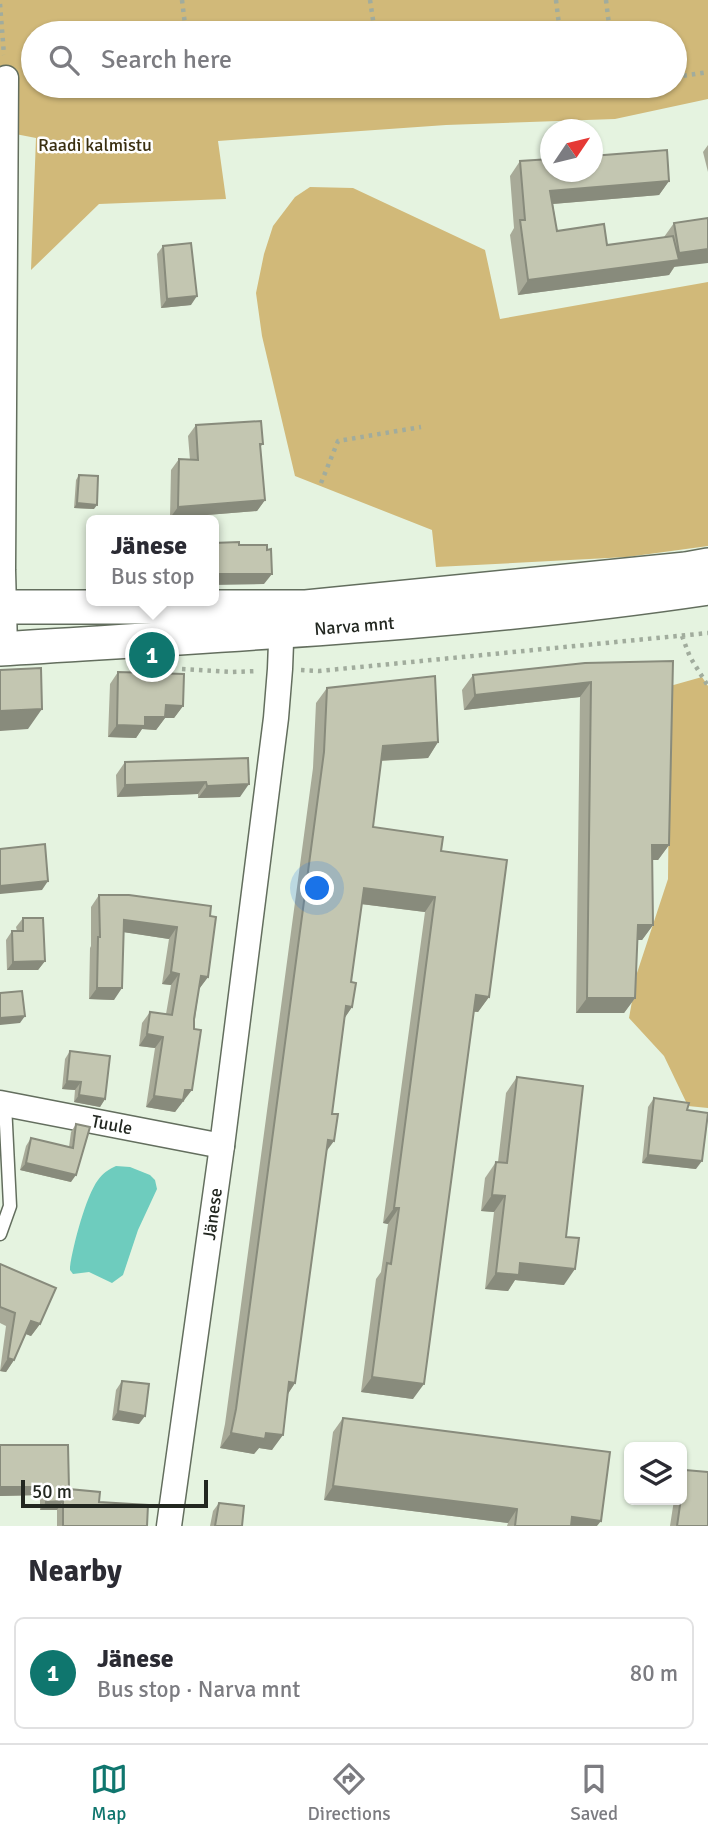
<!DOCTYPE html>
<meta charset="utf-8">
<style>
:root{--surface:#fff;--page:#f7f7f7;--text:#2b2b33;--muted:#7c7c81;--line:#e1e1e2;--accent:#0f766e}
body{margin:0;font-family:Signika,sans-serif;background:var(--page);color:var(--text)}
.controls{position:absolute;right:21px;bottom:21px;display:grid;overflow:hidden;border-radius:10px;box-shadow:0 2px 5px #0004}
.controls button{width:63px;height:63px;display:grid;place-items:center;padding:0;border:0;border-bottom:2px solid var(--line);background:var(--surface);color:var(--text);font:35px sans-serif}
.compass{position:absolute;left:540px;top:119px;width:63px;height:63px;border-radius:50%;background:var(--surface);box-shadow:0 2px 5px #0004;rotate:55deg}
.scale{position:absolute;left:21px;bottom:18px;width:187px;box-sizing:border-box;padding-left:7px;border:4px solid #222720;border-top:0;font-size:19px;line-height:24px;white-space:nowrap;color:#222720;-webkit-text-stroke:5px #fff;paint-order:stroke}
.you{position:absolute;left:318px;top:889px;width:24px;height:24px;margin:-18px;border:5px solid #fff;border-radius:50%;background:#1a73e8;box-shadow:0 0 0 10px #1a73e833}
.badge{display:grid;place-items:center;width:46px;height:46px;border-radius:50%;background:var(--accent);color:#fff;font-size:23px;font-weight:700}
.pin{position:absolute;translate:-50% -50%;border:4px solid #fff;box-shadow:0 2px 7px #0006}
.popup{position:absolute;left:86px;top:515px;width:133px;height:91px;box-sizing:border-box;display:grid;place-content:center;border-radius:10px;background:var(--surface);filter:drop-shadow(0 2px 5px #0005);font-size:23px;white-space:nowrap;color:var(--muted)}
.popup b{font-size:26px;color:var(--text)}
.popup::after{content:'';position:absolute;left:50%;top:100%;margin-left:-14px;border:14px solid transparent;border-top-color:var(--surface)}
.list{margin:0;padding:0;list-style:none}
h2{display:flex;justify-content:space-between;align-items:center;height:91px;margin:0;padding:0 28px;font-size:30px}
h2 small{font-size:23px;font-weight:400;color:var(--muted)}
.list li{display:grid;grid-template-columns:46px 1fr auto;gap:21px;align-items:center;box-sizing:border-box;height:112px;margin:0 14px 14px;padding:0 14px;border:2px solid var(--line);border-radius:10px}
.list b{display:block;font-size:26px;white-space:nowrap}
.list p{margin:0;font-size:23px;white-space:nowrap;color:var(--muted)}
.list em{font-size:23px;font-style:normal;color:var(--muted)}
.icon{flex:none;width:38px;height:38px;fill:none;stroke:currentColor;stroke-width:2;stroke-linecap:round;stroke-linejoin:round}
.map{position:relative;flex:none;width:708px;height:1526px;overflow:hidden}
.search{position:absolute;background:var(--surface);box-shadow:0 2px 5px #0004;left:21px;right:21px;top:21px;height:77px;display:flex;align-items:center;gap:18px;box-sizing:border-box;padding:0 24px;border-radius:38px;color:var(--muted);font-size:26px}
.sheet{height:217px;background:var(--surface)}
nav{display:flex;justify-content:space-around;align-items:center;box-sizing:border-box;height:98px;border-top:2px solid var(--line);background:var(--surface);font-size:19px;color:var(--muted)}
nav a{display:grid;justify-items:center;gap:4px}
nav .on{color:var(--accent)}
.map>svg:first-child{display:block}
.green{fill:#d1b979;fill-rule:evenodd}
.water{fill:#6eccbe}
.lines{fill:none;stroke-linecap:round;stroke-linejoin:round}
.service-casing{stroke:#636e5e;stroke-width:15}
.minor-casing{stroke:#636e5e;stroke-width:27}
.secondary-casing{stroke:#636e5e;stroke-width:36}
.path{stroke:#a1ac9d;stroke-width:4.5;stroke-dasharray:3.5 5;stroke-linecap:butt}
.service{stroke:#fff;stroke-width:12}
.minor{stroke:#fff;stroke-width:24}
.secondary{stroke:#fff;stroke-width:33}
.wall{fill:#a8aa98}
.shaded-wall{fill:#888b7c}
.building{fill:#c3c6b1;stroke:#888b7c;stroke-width:2}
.labels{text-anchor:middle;stroke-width:5;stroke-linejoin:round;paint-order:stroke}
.park-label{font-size:18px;fill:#3a2f10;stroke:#fff}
.street-label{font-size:18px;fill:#222720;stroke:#fff}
</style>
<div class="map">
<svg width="708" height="1526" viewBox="0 0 708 1526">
<rect width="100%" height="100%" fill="#e5f3e0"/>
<!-- green -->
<path class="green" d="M0,0h708v99l-93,20 -169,6 -228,16 8,58 -127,5 -68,66 5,-132 -36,-7zM33,33h642v53h-642z
M310,187l43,1 132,62 15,69 208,-37v264l-81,11 -191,10 -4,-37 -137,-54 -33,-140 -6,-43 8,-39 9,-28 22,-29z
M702,677l6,9v422l-20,-2 -24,-50 -35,-38 8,-45 31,-94 2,-193z"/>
<!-- water -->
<path class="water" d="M116,1166l14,1 20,8 5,5 2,9 -19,41 -15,45 -11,8 -23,-11 -16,2 -3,-4v-3c3,-22 16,-71 28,-87 5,-7 11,-11 18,-14z"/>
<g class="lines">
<defs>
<path id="service" d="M0,1234l10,-28 -5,-102"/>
<g id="minor">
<path d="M5,648l-2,-78 3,-492"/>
<path id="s1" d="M0,1103l222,43"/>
<path id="s2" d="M169,1526l53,-380 54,-428 4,-49 2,-52"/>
</g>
<g id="secondary">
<path d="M0,607h306l380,-38 22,-4"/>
<path id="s3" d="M0,649c236,-15 473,-26 708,-61"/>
</g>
</defs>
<!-- service casing -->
<use href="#service" class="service-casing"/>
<!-- minor casing -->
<use href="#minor" class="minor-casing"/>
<!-- secondary casing -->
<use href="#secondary" class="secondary-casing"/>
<!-- path -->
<path class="path" d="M182,0l4,33
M370,0l5,33
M556,0l4,33
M606,0l4,33
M0,4l4,51
M675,77l33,-5
M305,86l77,8 81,-7 24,1 48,-2
M594,86l22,1
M321,483l17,-42 83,-14
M682,636l8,21 18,29
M182,669l50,3 26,-1
M301,670l18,1 389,-38"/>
<!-- service -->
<use href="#service" class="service"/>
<!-- minor -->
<use href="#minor" class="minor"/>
<!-- secondary -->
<use href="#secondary" class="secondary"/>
</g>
<!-- wall -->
<path class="wall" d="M708,145v27l-5,-20z
M520,161l149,20 -10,14 -106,9 4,27 50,14 57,-8 10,-14 34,-5 -39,57 -151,20 -8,-60 4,-7 -4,-52z
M163,246l28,59 -30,3 -4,-54z
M196,425l67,19 -3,3 5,53 -8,11 -87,7 1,-48 8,-11 11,1 -2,-24z
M79,475l15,34 -20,-1 2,-28z
M585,663l84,182 -11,15h-6l1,65 -11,15h-5l-2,58 -11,15h-48l4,-316 -116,13 -2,-20 11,-15z
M118,672l65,34 -9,12h-9l-9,12 -14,-1 -6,9 -28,-1 2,-53z
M327,688l111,54 -10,16 -47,3 -8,66 68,24 48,146 -11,15h-4l-61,387 -52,-7 15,-113 5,-7 7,-48 -5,-1 42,-311 -64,-8 -10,78 1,25 -7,10 -50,366 -7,11 -16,56 -13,-2 -5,6 -34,-6 5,-24 88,-656 3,-65z
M248,758l-8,39 -42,1v-4l-81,3 -1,-22 9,-13z
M99,895l111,21 -2,61 -9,12 -15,113h-2l-7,10 -29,-5 9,-59 -16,-2 3,-23 8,-11 16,2 5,-29 -9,-1 7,-45 -45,-7 -10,68 -25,-1 1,-51 1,-2v-39z
M23,918l22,43 -7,9h-31l-1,-30 6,-9h5l-1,-4z
M70,1051l35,48 -5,8 -26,-5 1,-12 -13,-1 3,-30z
M517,1077l49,160 -2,48 -49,-5 -7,11 -23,-2 9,-77 -13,-1 4,-33 11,-16h2l8,-69z
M654,1098l33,12 9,59 -54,-6 6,-56z
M76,1124l-5,58 -51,-12 6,-24 5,-8 38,9 2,-15z
M0,1264l40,60 -9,12 -5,-2 -12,26 -8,12 -6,-1 6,-45 -6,-3z
M122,1381l17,43 -27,-4 4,-30z
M343,1418l254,108h-90l1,-3 -184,-23 9,-68z
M0,1445l69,44 78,37h-90v-16h-17v-15l-40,1z
M685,1470l23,56h-38l4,-26h8v-25z
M219,1503l23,23h-32l3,-15z"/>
<!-- shaded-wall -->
<path class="shaded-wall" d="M669,181l-10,14 -119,10 10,-14z
M708,249v14l-34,4 -5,8 -151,20 10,-15 145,-19 6,-8z
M197,296l-6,9 -30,3 6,-9z
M265,500l-8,11 -87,7 8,-11z
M77,503l20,2 -3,4 -20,-1z
M213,574h59l-8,10 -51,1z
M591,682l-11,15 -116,13 11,-15z
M166,705l17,1 -9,12h-9l-9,12 -14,-1 -6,9 -28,-1 9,-12 28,-8z
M42,709l-14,20 -28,2v-20z
M438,742l-10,16 -56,3 11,-15z
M206,782l-8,12 -81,3 8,-12z
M249,784l-9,13 -42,1 9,-12z
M652,845h17l-11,15h-17z
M48,881l-6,9 -42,4v-8z
M364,888l71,9 -10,15 -72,-9z
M124,920l53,7 -8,12 -53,-8z
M638,925h15l-11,15h-15z
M45,961l-7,9h-31l6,-8z
M171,972l8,2 -8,11 -9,-1z
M201,976l7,1 -9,12 -6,-1z
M97,988h25l-8,12 -25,-1z
M476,995l13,2 -11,15 -13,-2z
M587,998h48l-11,15h-48z
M346,1006l6,1 -10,15z
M25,1016l-5,7 -20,2v-7z
M147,1034l16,3 -8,11 -16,-2z
M67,1081l14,1 -6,8 -13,-1z
M185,1090h7l-17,22 -29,-5 8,-11z
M79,1095l26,4 -5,8 -26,-5z
M328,1140l6,1 -11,15z
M648,1155l54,6 -6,8 -54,-6z
M26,1163l50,12 -5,7 -51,-12z
M492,1195l13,1 -11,16 -13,-1z
M394,1208h5l-11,16 -5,-1z
M520,1263l55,6 -11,16 -49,-5 -7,11 -23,-2 11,-16z
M31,1321l9,3 -9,12 -8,-3z
M8,1358l6,2 -8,12 -6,-1z
M372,1377l52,7 -11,15 -52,-7z
M289,1382l6,1 -10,15z
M118,1411l27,5 -6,8 -27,-4z
M231,1433h35l17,2 -11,15 -13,-2 -5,6 -34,-6z
M333,1486l184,23 -9,14 -184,-23z
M0,1487h46l-6,8 -40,1z
M63,1501l-6,9h-17l6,-8z
M572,1517l29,4 -4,5h-31z"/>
<!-- building -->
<path class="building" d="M667,150l2,31 -119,10 7,40 47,-7 3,21 66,-9 6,24 -151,20 -8,-60h5l-5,-59 30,-2v13h42v-16z
M708,218v31l-29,4 -5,-30z
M191,243l6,53 -30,3 -4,-53z
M261,421l2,23h-3l5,56 -87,7 1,-48 19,1 -2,-35z
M79,475l19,1 -1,29 -20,-2z
M239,542v3h28v5l4,-1 1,25h-59v-31z
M673,661l-4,184h-17l1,80h-15l-3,73h-48l4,-316 -116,13 -2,-20 112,-12z
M41,668l1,41 -42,2v-41z
M118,672l66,2 -1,32 -17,-1 -1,12h-20v9l-28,-1z
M435,676l3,66 -55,4 -10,81 70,10 -2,14 66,9 -18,137 -13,-2 -52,389 -52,-7 15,-114 4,1 8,-56h-5l41,-311 -71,-9 -13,94 5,1 -4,24 -6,-1 -14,108h6l-4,27 -6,-1 -33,243 -6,-1 -6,53 -17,-2 -1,6 -34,-6 5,-24 88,-657 3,-64z
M248,758l1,26 -42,2 -1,-4 -81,3v-23z
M45,844l3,37 -48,5v-37z
M99,895h30l82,11 -1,10 6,1 -8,60 -7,-1 -7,43v10l7,1 -9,60h-7l-2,10 -29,-4 9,-59 -16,-3 3,-22 22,3 7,-41 -8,-2 6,-45 -53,-7 -2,68h-25l1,-51h2z
M23,918h20l2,43 -32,1 -1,-31h11z
M22,991l3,25 -25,2v-25z
M70,1051l40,5 -5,43 -26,-4 2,-13 -14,-1z
M517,1077l66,9 -17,151 13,1 -4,31 -55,-6 -1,12 -23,-2 9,-77 -13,-1 4,-33 11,1z
M654,1098l35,5 -2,7 21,3 -6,48 -54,-6z
M76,1124l14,3 -14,48 -50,-12 5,-25 42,10z
M0,1264l56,24 -16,36 -9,-3 -17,39 -6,-2 7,-45 -15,-6z
M122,1381l27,3 -4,32 -27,-5z
M343,1418l267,34 -9,69 -29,-4 -1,9h-56l2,-17 -184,-23z
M0,1445h68l1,44 31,3 -1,10 49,3 -1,21h-84v-25l-17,1v-15h-46z
M685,1470l23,2v54h-31z
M219,1503l25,3 -2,20h-27z"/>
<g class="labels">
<!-- park labels -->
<g class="park-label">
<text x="95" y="151">Raadi kalmistu</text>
</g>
<!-- street labels -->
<g class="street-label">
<text dy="6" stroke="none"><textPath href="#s3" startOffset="355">Narva mnt</textPath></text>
<text dy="6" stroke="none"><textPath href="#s1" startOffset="114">Tuule</textPath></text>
<text dy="6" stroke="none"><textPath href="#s2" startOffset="315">Jänese</textPath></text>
</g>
</g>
</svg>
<div class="controls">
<button><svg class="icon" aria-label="layers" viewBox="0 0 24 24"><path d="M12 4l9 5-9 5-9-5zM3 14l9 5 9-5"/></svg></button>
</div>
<svg class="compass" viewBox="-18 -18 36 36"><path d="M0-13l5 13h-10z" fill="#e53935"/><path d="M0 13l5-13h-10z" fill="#7c7c81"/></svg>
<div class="scale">50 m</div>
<div class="you"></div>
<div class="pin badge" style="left:152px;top:655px">1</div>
<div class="popup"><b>Jänese</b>Bus stop</div>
<div class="search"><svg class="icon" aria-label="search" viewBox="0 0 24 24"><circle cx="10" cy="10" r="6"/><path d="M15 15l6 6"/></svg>Search here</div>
</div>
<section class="sheet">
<h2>Nearby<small></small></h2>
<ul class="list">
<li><span class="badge">1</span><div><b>Jänese</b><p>Bus stop · Narva mnt</p></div><em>80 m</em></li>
</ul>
</section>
<nav>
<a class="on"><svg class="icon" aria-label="map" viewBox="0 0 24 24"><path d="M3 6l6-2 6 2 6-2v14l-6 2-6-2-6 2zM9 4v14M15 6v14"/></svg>Map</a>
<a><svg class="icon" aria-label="directions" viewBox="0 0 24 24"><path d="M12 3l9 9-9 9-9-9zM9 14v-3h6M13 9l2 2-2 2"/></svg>Directions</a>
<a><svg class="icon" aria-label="saved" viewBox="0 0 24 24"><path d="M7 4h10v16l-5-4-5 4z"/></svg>Saved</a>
</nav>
